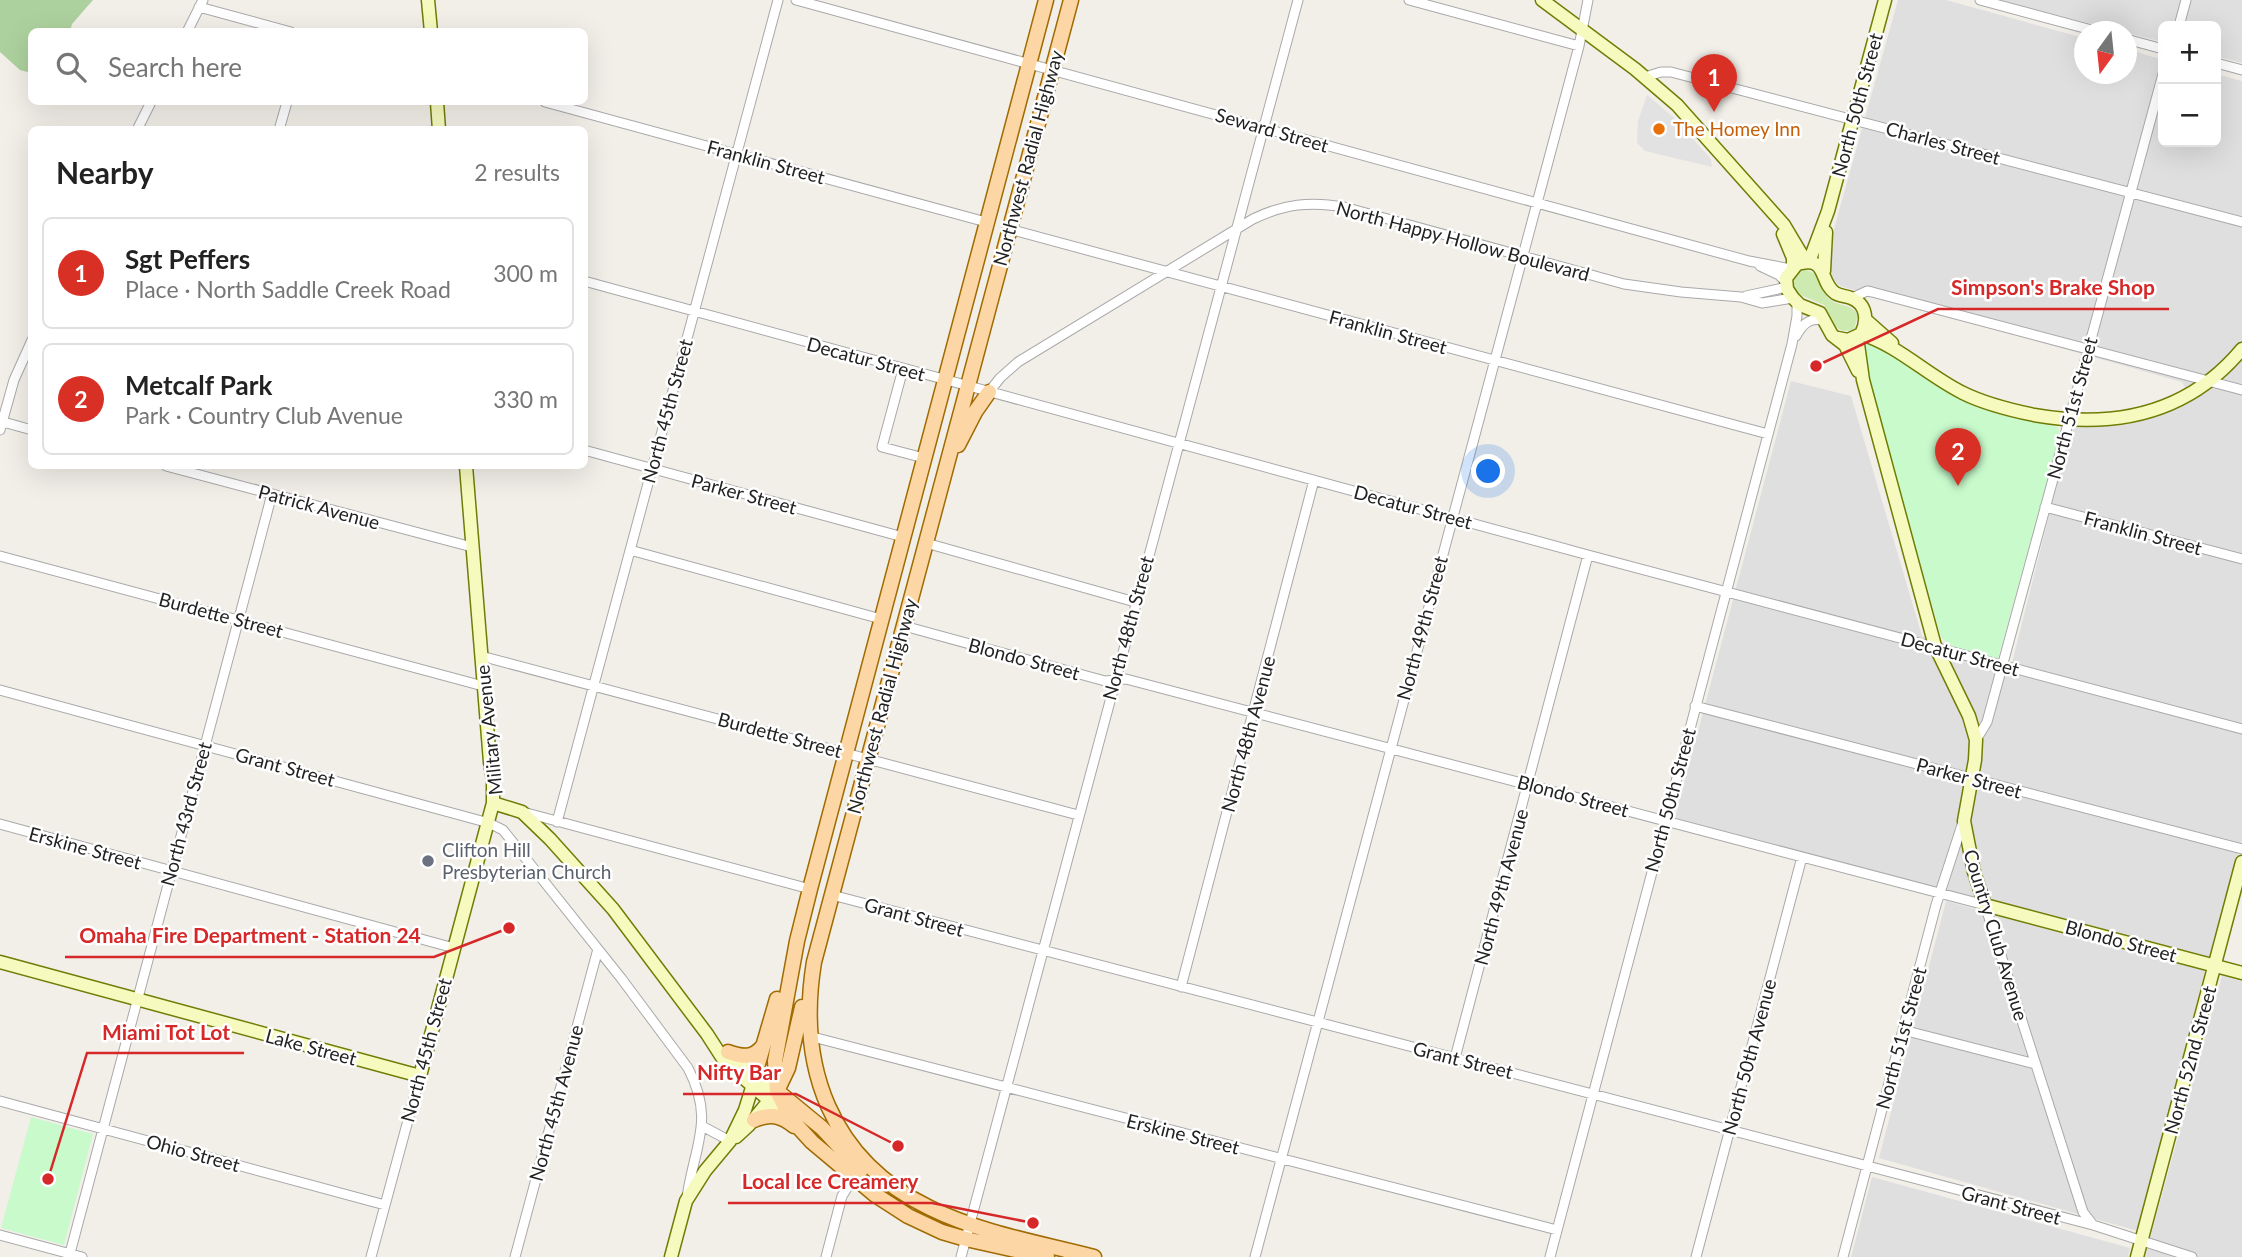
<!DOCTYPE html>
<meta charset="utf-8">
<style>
:root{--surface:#fff;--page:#f6f6f6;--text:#222;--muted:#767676;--line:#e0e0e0;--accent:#d93025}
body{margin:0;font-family:Lato,sans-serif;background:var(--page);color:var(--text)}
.controls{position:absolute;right:21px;top:21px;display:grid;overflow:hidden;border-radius:10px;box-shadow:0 7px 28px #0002}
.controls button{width:63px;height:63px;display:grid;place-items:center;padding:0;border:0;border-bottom:2px solid var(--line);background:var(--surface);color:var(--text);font:35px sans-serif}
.compass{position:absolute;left:2074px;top:21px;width:63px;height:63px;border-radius:50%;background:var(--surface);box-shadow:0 7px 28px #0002;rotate:195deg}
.you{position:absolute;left:1489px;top:472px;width:24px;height:24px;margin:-18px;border:5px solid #fff;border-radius:50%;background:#1a73e8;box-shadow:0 0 0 10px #1a73e833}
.badge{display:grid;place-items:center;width:46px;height:46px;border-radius:50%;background:var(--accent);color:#fff;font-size:23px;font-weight:700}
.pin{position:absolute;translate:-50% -58px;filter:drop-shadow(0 2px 4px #0008)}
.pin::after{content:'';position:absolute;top:37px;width:24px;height:21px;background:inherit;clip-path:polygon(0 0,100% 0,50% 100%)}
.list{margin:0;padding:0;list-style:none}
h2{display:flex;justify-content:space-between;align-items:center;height:91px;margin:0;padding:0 28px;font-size:30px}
h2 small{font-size:23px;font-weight:400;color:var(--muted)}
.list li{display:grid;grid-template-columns:46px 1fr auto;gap:21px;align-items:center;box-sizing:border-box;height:112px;margin:0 14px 14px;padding:0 14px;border:2px solid var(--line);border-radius:10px}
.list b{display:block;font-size:26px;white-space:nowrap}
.list p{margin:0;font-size:23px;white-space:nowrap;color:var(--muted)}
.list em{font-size:23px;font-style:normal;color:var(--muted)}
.icon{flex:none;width:38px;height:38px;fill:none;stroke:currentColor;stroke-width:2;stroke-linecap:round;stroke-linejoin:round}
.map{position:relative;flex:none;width:2242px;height:1257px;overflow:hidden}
.search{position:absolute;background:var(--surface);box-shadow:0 7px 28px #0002;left:28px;top:28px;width:560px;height:77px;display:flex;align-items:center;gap:18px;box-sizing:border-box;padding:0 24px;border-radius:10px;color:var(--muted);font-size:26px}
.panel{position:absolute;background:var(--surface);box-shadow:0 7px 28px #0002;left:28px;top:126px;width:560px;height:343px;border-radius:10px}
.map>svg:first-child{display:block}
.residential{fill:#e0dfdf}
.grass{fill:#cdebb0}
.forest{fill:#add19e}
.park{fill:#c8facc}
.parking{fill:#e2e2e2}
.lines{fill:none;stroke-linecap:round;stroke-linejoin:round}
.street-casing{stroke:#a9a9a9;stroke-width:11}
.secondary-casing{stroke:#707d05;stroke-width:15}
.primary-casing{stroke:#a06b00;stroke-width:17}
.street{stroke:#fff;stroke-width:9}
.secondary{stroke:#f7fabf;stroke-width:12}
.primary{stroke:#fcd6a4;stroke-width:14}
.food-dot{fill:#e8710a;stroke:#fff;stroke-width:2.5}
.worship-dot{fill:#6b7280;stroke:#fff;stroke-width:2.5}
.labels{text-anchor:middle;stroke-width:5;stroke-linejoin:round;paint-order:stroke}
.street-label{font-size:19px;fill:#222;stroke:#fff}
.food-label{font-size:19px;fill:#c56008;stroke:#fff;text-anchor:start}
.worship-label{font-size:19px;fill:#5b616d;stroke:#fff;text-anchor:start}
.leader{fill:none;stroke:#d62828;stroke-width:2.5}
.callout-dot{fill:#d62828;stroke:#fff;stroke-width:2.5}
.callout-label{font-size:21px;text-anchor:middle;font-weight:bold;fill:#d62828;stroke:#fff;stroke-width:5;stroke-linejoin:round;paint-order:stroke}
</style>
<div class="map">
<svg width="2242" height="1257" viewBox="0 0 2242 1257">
<rect width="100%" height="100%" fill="#f2efe9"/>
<!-- residential -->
<path class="residential" d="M1898,0h48l138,38v36h42l1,-25 36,11v82h53v-68l26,7v760l-32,119 -535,-142 116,-437 60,15 71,240 90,27 62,-247 58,-2 55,-22 -5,-10 -342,-96 -10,-9v-34z
M1998,0h244v63l-26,-7v-30h-53v16z
M1946,901l259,70 -67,260 -259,-73z
M2222,976l20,5v276h-97z
M1872,1177l258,71 -2,9h-277z"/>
<!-- grass -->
<path class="grass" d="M1804,269l12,5c5,8 6,19 13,25 10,8 22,4 29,16l-4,14c-20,8 -22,-11 -30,-24l-28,-12 -3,-4v-11l6,-7z"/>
<!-- forest -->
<path class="forest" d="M0,0h93l-21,24 -2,7 -38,1 -1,41 -11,-3 -20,-18z"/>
<!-- park -->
<path class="park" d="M1863,339l105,63 36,13 54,12 2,7 -62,225 -49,-14 -8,-8 -80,-282z
M31,1117l62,17 -29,111 -63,-17z"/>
<!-- parking -->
<path class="parking" d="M1647,95l26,22 38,42 1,8 -67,-16 -8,-8 1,-22z"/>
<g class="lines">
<defs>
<path id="street" d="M796,0l825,226 128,35 42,8
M1409,0l170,46
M1980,0l119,32
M199,7l92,25
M2179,26l7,-26
M187,32l16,-32
M2126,39l37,10
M2216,63l26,7
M1645,77l16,-5h10l571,150
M545,102l441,120
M137,130l14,-28
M279,130l8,-28
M1009,229l759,205
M1760,266l19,9 7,7
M584,281l1004,274 654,174
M1746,296l41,-9
M1852,298l15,-7 5,1 370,98
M1796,336c6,-11 14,-20 28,-15
M903,369l-21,78 42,11
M989,392l11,-14 18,-16 235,-143c31,-15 57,-18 91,-12l280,77 57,8 60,5 21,6 31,-5
M0,421l32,9
M0,430l14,-50 18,-40
M584,450l319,87
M166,466l306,81
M2045,507l197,52
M926,543l209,59
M630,550l251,69
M0,556l483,130
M904,626l201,55 21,-2 859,226 98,307 10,13 99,32
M481,656l597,159
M0,690l489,133 14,7 118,148 67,90c27,52 7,75 -1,129
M1695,706l547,143
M1976,740l11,-18 176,-648
M523,812l287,77
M557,822l221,-822
M0,824l454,124
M832,895l1261,330
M1181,987l133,-507
M1903,1030l132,34
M809,1036l748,194
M1455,1058l133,-503
M0,1101l385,104
M702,1126l28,15
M0,1235l82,22
M69,1257l203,-763
M371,1257l49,-181
M515,1257l83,-308
M826,1257l16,-61 12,-19
M961,1257l337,-1257
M1255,1257l324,-1211 9,-46
M1550,1257l242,-913 5,-28v-13
M1696,1257l106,-400
M1843,1257l93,-352 27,-83"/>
<path id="secondary" d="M428,0l3,32
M1542,0l93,69 42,36 107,120 22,37
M437,102l2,28
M1783,234l10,24v9
M1809,262l19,-51 57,-211
M1824,271l2,-39
M1866,320l26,23
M1861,334c37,11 67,42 102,59 22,11 47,17 71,22 81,14 154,-1 208,-66
M1857,337l6,43 72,266 34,70 7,24 -1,20 -11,61 10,51 11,33 257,68
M1838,338l10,2 13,-6c7,-13 6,-30 -10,-36 -5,-2 -11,-2 -16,-5 -16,-11 -7,-38 -38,-29l-11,14 1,11 6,9 7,7 20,8 12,22 13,10 13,26
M493,803l29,9 28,27 63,70 94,125 18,28 61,53
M0,962l420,114 73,-273v-22l-3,-19 -24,-296
M731,1054l46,37 -28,34 -13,12
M671,1257l15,-56 19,-30 25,-30 15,-31 10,-32
M2137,1257l105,-395"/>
<path id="primary" d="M1046,0l-236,889 -13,52 -22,120 2,30 14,28 21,23 62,52 34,22 34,16 24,7 81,18
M1071,0l-257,962c-17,104 16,198 116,246 51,25 110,35 164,49
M958,445l17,-33 14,-20
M802,1007l-14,61 -11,23 45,37 39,42
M728,1052c14,5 25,7 35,-6
M755,1074l22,-75
M754,1120c16,-7 27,-5 40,6"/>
</defs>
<!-- street casing -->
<use href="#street" class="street-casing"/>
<!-- secondary casing -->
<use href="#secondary" class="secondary-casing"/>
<!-- primary casing -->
<use href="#primary" class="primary-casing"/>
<!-- street -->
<use href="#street" class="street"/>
<!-- secondary -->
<use href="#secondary" class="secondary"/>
<!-- primary -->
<use href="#primary" class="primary"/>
</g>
<!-- markers -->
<circle class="food-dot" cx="1659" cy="129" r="7"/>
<circle class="worship-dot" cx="428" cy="861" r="7"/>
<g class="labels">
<!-- street labels -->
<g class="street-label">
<text transform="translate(1857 105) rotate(-75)" y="7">North 50th Street</text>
<text transform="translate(1272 130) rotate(16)" y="7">Seward Street</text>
<text transform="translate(1943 143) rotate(15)" y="7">Charles Street</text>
<text transform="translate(1028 158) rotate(-75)" y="7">Northwest Radial Highway</text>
<text transform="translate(766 162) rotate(15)" y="7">Franklin Street</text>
<text transform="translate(1463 241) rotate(15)" y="7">North Happy Hollow Boulevard</text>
<text transform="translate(1388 332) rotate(15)" y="7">Franklin Street</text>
<text transform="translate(866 359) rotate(15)" y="7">Decatur Street</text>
<text transform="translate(2072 408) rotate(-75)" y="7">North 51st Street</text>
<text transform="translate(667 411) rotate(-75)" y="7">North 45th Street</text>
<text transform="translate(744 494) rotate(15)" y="7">Parker Street</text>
<text transform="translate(319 507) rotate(15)" y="7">Patrick Avenue</text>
<text transform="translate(1413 507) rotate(15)" y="7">Decatur Street</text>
<text transform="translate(2143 533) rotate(15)" y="7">Franklin Street</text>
<text transform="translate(221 615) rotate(15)" y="7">Burdette Street</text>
<text transform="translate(1128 628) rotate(-75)" y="7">North 48th Street</text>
<text transform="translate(1422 628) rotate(-75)" y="7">North 49th Street</text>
<text transform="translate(1960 654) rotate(15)" y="7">Decatur Street</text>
<text transform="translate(1024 659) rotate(15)" y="7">Blondo Street</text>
<text transform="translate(882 706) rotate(-75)" y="7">Northwest Radial Highway</text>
<text transform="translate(489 730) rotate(-96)" y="7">Military Avenue</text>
<text transform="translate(1248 734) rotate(-75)" y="7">North 48th Avenue</text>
<text transform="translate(780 735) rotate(15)" y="7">Burdette Street</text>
<text transform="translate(285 767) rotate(15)" y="7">Grant Street</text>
<text transform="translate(1969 778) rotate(15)" y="7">Parker Street</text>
<text transform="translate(1573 796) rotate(15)" y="7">Blondo Street</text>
<text transform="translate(1670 800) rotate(-75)" y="7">North 50th Street</text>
<text transform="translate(186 814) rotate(-75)" y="7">North 43rd Street</text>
<text transform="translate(85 848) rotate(15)" y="7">Erskine Street</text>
<text transform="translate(1501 887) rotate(-75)" y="7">North 49th Avenue</text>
<text transform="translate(914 917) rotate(15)" y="7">Grant Street</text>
<text transform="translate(1996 935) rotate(73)" y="7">Country Club Avenue</text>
<text transform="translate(2121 941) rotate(15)" y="7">Blondo Street</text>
<text transform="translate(1901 1038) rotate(-75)" y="7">North 51st Street</text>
<text transform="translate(311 1047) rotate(15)" y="7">Lake Street</text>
<text transform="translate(426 1050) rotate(-75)" y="7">North 45th Street</text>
<text transform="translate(1749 1057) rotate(-75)" y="7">North 50th Avenue</text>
<text transform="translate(1463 1060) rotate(14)" y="7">Grant Street</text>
<text transform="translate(2190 1060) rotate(-75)" y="7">North 52nd Street</text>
<text transform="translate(556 1103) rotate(-75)" y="7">North 45th Avenue</text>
<text transform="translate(1183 1134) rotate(14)" y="7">Erskine Street</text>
<text transform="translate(193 1153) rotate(15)" y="7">Ohio Street</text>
<text transform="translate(2011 1205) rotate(15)" y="7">Grant Street</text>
</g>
<!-- food labels -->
<g class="food-label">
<text x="1673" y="136">The Homey Inn</text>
</g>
<!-- worship labels -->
<g class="worship-label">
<text x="442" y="857">Clifton Hill<tspan x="442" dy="22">Presbyterian Church</tspan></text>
</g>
</g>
<!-- callouts -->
<path class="leader" d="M1816 366L1938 309H2169M509 928L434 957H65M48 1179L87 1053H244M898 1146L796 1094H683M1033 1223L932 1203H728"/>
<g class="callout-dot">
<circle cx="1816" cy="366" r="7"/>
<circle cx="509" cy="928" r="7"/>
<circle cx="48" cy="1179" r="7"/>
<circle cx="898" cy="1146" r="7"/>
<circle cx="1033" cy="1223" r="7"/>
</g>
<g class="callout-label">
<text x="2053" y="295">Simpson's Brake Shop</text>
<text x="250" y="943">Omaha Fire Department - Station 24</text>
<text x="166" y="1040">Miami Tot Lot</text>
<text x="739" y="1080">Nifty Bar</text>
<text x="830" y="1189">Local Ice Creamery</text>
</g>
</svg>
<div class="controls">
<button>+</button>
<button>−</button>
</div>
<svg class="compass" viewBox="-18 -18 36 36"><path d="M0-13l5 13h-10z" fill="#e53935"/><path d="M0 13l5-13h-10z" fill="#767676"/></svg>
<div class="you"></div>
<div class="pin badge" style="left:1714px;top:112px">1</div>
<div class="pin badge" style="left:1958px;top:486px">2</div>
<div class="search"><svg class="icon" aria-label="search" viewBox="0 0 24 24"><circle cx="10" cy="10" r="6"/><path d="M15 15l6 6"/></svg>Search here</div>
<section class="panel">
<h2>Nearby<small>2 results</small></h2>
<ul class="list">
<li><span class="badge">1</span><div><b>Sgt Peffers</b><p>Place · North Saddle Creek Road</p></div><em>300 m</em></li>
<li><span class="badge">2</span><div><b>Metcalf Park</b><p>Park · Country Club Avenue</p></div><em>330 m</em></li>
</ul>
</section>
</div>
